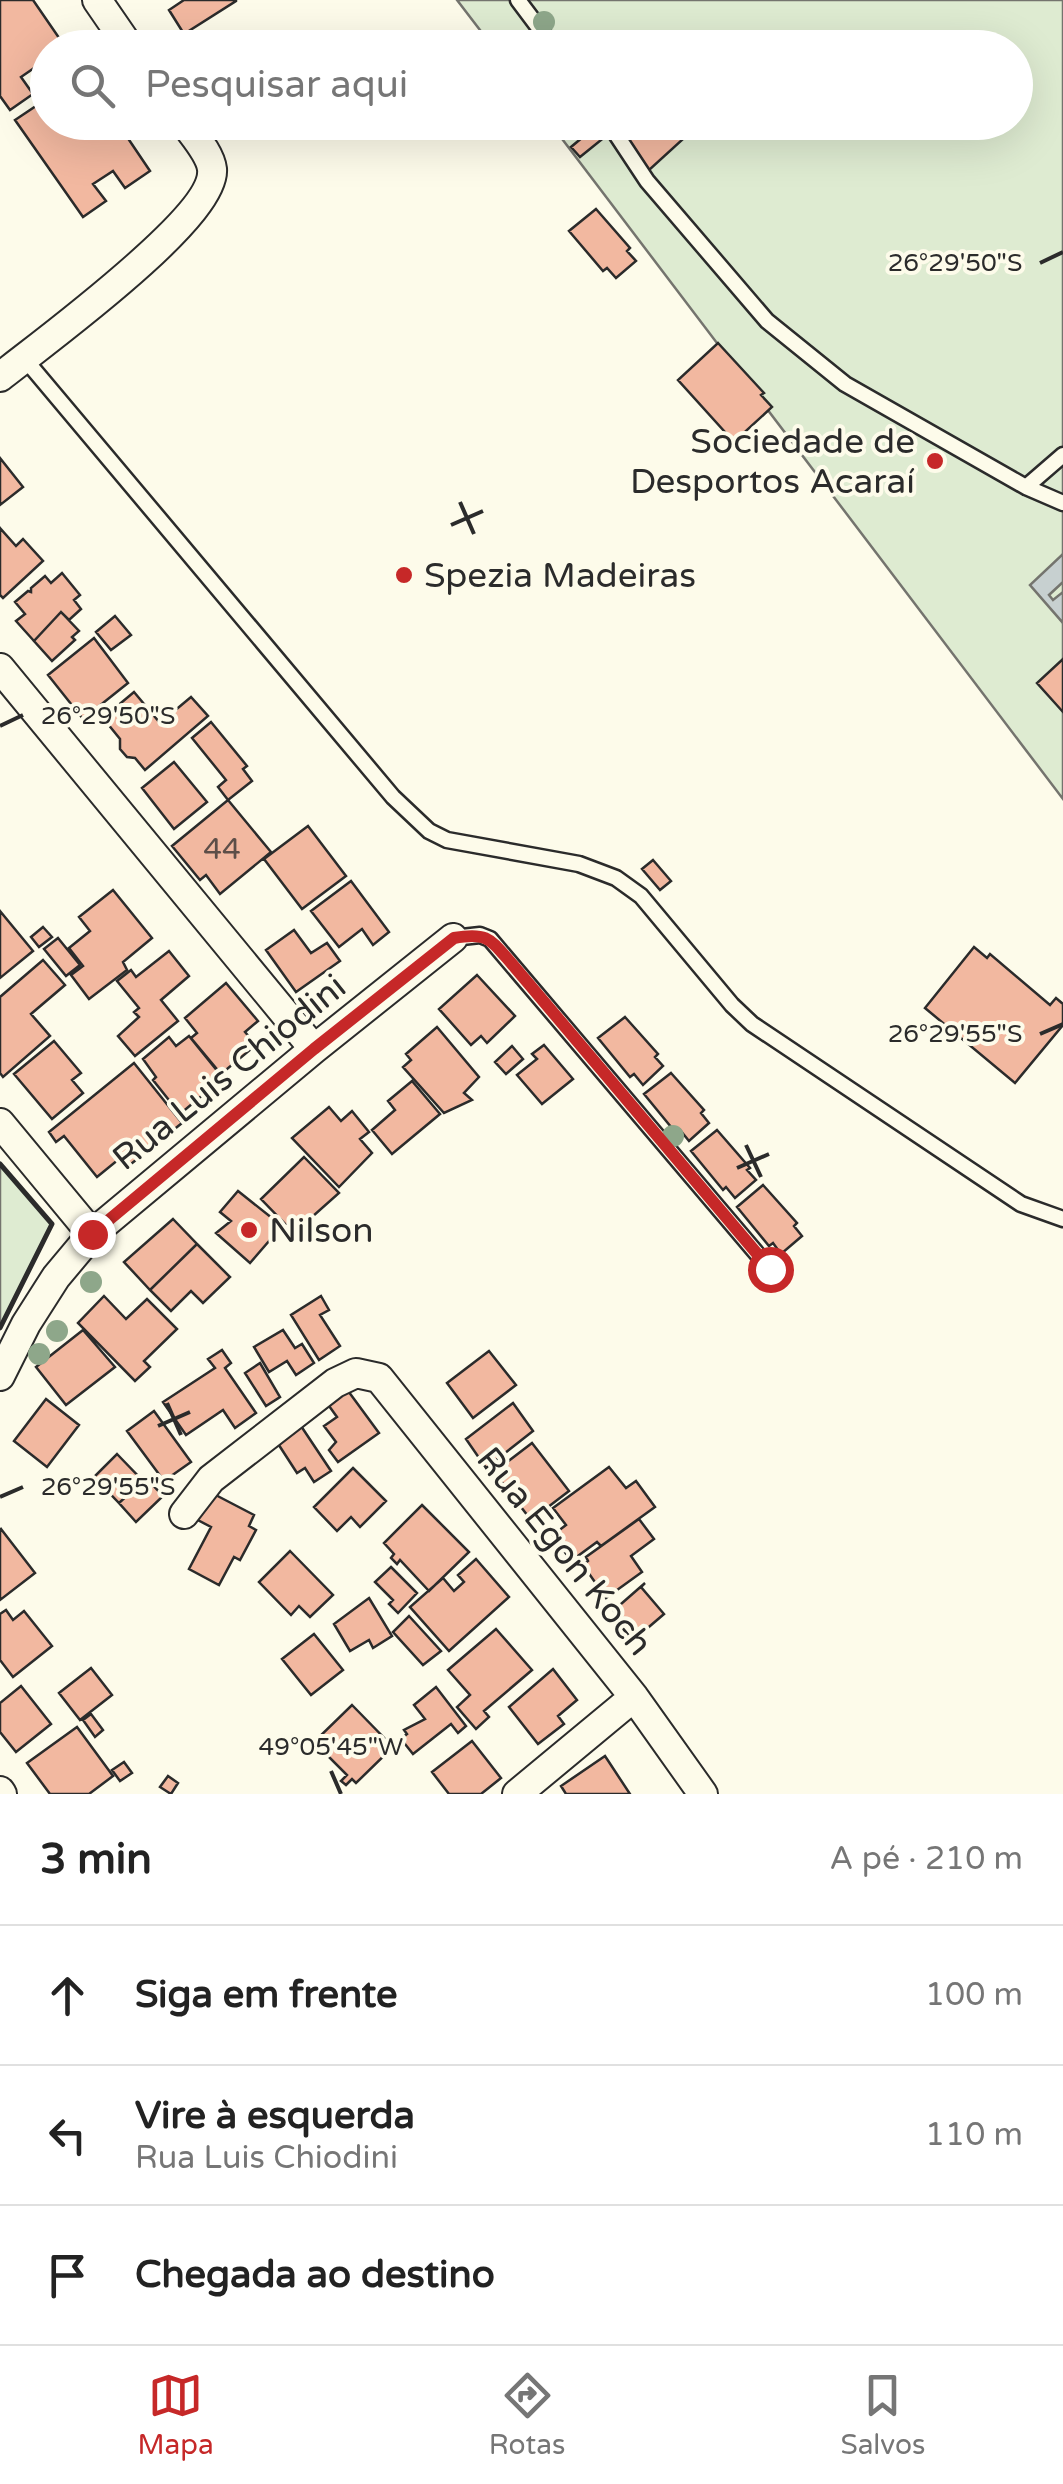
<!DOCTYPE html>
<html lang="pt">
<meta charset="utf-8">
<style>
:root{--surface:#fff;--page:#f2f2f2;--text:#222;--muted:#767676;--line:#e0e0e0;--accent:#c62828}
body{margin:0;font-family:"Varela Round",sans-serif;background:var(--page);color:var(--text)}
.stop{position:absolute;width:30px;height:30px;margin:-22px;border:8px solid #c62828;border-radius:50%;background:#fff}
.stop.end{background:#c62828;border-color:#fff;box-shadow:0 2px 10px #0008}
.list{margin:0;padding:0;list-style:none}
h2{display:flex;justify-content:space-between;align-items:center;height:130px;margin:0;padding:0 40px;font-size:42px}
h2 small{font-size:32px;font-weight:400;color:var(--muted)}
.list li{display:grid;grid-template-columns:65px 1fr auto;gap:30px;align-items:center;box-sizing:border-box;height:140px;padding:0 40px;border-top:2px solid var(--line)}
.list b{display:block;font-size:38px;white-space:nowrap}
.list p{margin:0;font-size:32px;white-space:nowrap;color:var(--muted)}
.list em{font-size:32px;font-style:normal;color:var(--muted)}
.icon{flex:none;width:55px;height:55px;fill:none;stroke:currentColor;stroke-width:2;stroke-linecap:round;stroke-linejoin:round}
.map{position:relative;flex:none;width:1063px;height:1794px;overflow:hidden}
.search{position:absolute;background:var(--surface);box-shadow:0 10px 40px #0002;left:30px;right:30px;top:30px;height:110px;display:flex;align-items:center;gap:25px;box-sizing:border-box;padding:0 35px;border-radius:55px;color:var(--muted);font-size:38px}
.sheet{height:550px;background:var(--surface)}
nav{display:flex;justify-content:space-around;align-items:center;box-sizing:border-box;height:140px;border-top:2px solid var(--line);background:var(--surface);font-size:28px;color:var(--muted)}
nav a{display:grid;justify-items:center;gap:5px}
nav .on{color:var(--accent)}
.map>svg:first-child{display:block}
.green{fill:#deebd1;stroke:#74746e;stroke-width:2.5}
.water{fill:#c7d0d0;stroke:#74746e;stroke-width:2.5}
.building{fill:#f2b8a0;stroke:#2b2b2b;stroke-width:2.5}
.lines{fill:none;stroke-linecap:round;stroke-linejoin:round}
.service-casing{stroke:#2b2b2b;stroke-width:19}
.minor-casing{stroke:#2b2b2b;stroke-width:32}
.service{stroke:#fdfbea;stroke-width:14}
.minor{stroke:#fdfbea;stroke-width:28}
.wall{stroke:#2b2b2b;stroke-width:5}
.tree{fill:#8ea78a}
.route{stroke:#c62828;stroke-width:12}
.ticks{fill:none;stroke:#2b2b2b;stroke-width:4}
.poi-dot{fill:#c62828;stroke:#fdfbea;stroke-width:4}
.labels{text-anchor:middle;stroke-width:8;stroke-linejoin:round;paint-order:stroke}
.number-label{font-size:30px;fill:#5d4e48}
.poi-label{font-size:35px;fill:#2b2b2b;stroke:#fdfbea;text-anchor:start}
.street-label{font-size:35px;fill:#2b2b2b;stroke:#fdfbea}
.ticks-label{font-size:25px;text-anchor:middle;fill:#2b2b2b;stroke:#fdfbea;stroke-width:8;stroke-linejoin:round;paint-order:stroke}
</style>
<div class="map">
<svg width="1063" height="1794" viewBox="0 0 1063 1794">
<rect width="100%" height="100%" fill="#fdfbea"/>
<!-- green -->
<path class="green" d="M457,0h606v799l-513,-676 466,-1v-74l-523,-1z
M0,1164l52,60 -52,104z"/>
<!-- water -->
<path class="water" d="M1063,554v28l-14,13 4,5 10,-8v31l-33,-38z"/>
<!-- building -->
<path class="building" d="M0,0h33l33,48h-18v26l-8,-10 -19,13 12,17 -23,16 -10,-14z
M184,0h52v1l-52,33 -15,-24z
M39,104l9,12v6h69l33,49 -25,17 -12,-17 -20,13 13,17 -23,16 -68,-97z
M601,122l10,10 -31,25 -9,-10z
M641,122h26l15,18 -34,31 -27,-31z
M596,209l34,39 -3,3 9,10 -20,17 -9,-10 -4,3 -34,-40z
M718,343l46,50 -3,2 11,12 -38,35 -56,-62z
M0,458l23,29 -23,18z
M0,528l16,18 7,-7 20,22 -40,37 -3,-3z
M62,573l18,22 -6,5 7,9 -12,11 -8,-8 -27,29 -18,-20 9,-7 -10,-12 13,-11 3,1v-4l14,-12 6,7z
M61,612l18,19 -7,6 3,3 -23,21 -18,-20z
M115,616l16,19 -20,15 -15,-18z
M94,638l34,45 -45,36 -35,-44z
M1063,659v53l-26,-29z
M134,692l26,31 31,-26 17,19 -63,54 -10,-12 -8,-1 -7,-8v-10l-17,-21z
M211,722l36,44 -4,3 9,12 -24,19 -10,-13 8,-7 -34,-42z
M174,762l33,40 -33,27 -32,-41z
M228,800l43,52 -51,42 -14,-19 -6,5 -28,-34z
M308,826l38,50 -44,33 -38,-50z
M653,860l18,21 -11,9 -18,-21z
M351,881l38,51 -16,13 -11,-16 -23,18 -28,-36z
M113,890l39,48 -29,24 4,8 -38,29 -18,-24 12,-9 -14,-18 21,-17 -11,-14z
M0,911l33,40 -33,27z
M43,927l9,10 -13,10 -8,-10z
M294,930l17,23 16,-10 13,18 -44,31 -30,-42z
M58,938l22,27 -14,11 -22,-27z
M974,947l13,11 3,-4 60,51 6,-7 7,6v21l-48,58 -90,-75z
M169,951l20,25 -28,24 17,21 -43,35 -17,-20 21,-19 -5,-5 5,-4 -22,-27 14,-11 5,7z
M43,960l22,25 -34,29 19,22 -47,41 -3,-4v-76z
M477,975l38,41 -28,27 -6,-7 -10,9 -32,-36z
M226,983l32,38 -13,11 11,13 -35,29 -30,-36 6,-5 -12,-15z
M625,1017l33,37 -3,3 8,9 -20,19 -9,-11 -4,3 -32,-39z
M437,1027l42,50 -15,16 8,7 -28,13 -41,-46 8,-7 -5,-6z
M189,1036l34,42 -43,36 -27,-34 3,-3 -13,-18 26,-22 7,9z
M54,1041l27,32 -9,7 11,13 -31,26 -38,-45z
M544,1045l29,34 -31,25 -25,-29 20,-16 -5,-5z
M512,1046l11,13 -17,15 -11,-12z
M134,1063l48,60 -56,45 -7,-9 -22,18 -33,-41 -8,6 -7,-10z
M671,1073l33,37 -3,3 8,10 -20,18 -9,-11 -4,3 -32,-39z
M412,1081l28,33 -48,40 -20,-24 23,-20 -7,-9z
M329,1107l12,14 11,-10 17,21 -9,7 12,14 -33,34 -47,-49z
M717,1130l33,38 -3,2 9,10 -21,18 -9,-11 -3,3 -32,-39z
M304,1157l35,36 -45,40 -33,-34z
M763,1185l34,38 -3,3 8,10 -21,18 -8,-11 -4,3 -32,-39z
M238,1191l44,35 -32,37 -34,-30 15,-12 -11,-9z
M173,1219l24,25 -47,46 -26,-28z
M197,1244l33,33 -27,26 -12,-12 -20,20 -21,-21z
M104,1296l22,23 21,-20 30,30 -33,32 6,6 -15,14 -57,-58z
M321,1296l8,14 -9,5 20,31 -21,14 -28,-45z
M83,1330l32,37 -49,38 -30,-38z
M283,1330l12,18 7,-4 12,19 -18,12 -9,-14 -18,11 -15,-25z
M222,1350l9,13 -6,5 31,45 -21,15 -12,-18 -37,25 -23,-33 52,-34 -7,-9z
M489,1351l27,34 -43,33 -26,-35z
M260,1363l20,34 -14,9 -21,-33z
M343,1384l36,49 -41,29 -9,-12 7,-8 -12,-16 13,-9 -13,-18z
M46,1399l33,26 -32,42 -33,-26z
M513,1403l20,28 -47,37 -20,-29z
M154,1411l37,51 -27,19 -37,-50z
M299,1423l32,48 -17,11 -9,-14 -8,5 -22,-34z
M532,1443l37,48 -38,29 -37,-48z
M117,1454l26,27 -24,22 -25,-26z
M609,1467l17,21 10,-7 19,26 -54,39 -4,-4 -26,19 -18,-26 13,-10 -13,-17z
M353,1468l33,33 -26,26 -9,-10 -14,14 -23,-24z
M146,1478l17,18 -27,26 -17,-19z
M208,1491l46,24 -5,11 7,4 -16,30 -6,-3 -15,28 -30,-16 22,-42 -17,-9z
M422,1505l47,47 -40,39 -29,-31 -3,4 -6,-6 3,-4 -10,-11z
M639,1519l15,20 -23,17 11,16 -36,26 -23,-33 5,-4 -2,-4z
M1,1529l34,44 -35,27v-70z
M290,1551l43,44 -23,22 -11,-11 -8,9 -32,-33z
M476,1559l33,38 -60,54 -39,-44 33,-29 11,13 10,-9 -6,-7z
M391,1567l26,26 -19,20 -9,-9 4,-4 -18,-18z
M645,1583l-4,4 23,27 -35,30 3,-5 -10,-11 -5,2 4,-4 11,13 5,-4 -20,-25 -4,1z
M369,1598l23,38 -19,12 -4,-8 -19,11 -16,-27z
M6,1610l7,10 11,-9 28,35 -39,31 -13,-17v-46z
M409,1616l32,35 -18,14 -30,-33z
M496,1629l36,41 -48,41 5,6 -13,12 -19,-22 13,-12 -22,-25z
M314,1634l29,36 -32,25 -29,-36z
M91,1668l21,27 -32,25 -21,-27z
M553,1669l24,31 -19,16 6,8 -26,20 -29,-37z
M21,1686l30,38 -35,28 -16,-20v-29z
M436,1687l30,39 -8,7 -7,-9 -38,30 -12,-15 6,-5 -3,-4 21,-11 -11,-14z
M352,1705l41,42 -37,36 -4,-4 -6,6 -5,-4 6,-6 -33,-33z
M91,1714l12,16 -8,7 -12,-17z
M77,1727l36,49 -24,18h-39l-23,-31z
M472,1741l29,37 -20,16h-32l-17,-22z
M605,1756l25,38h-64l-5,-8z
M124,1762l8,11 -12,8 -8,-11z
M168,1776l10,7 -7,11 -11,-7z"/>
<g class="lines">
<defs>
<path id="service" d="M518,0l36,48
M608,122l39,59 120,140 78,63 181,103 37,16
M24,358l369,439 36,34 18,9 132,24 37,14 25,18 91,109 20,19 269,180 42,15
M1026,487l37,-32
M453,938l27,-3 10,4 280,330"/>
<path id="minor" d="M97,0l33,48
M0,377c40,-32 217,-160 212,-208 -2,-16 -19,-34 -28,-47
M0,668l314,381
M0,1123l92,111
M0,1376l26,-52 30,-47 36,-43 222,-185 139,-111
M184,1514l27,-35 124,-96 21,-10 23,5 255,319 69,97
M0,1791l2,3
M517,1794l117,-97"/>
</defs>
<!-- service casing -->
<use href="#service" class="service-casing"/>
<!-- minor casing -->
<use href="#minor" class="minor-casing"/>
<!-- service -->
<use href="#service" class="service"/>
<!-- minor -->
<use href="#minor" class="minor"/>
<!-- wall -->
<path class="wall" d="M0,1164l52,60 -52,104"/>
</g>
<!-- trees -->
<g class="tree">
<circle cx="544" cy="22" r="11"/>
<circle cx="673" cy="1136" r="11"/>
<circle cx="91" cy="1282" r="11"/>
<circle cx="57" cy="1331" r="11"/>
<circle cx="39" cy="1354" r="11"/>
</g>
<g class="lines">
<!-- route -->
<path class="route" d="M92,1234l222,-185 140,-111c34,-6 36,1 58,26l258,305"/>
</g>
<!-- ticks -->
<path class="ticks" d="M1040,263l23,-11M460,502l14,32M451,525l32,-14M0,726l23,-11M1040,1034l23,-10M746,1145l15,32M737,1168l32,-14M167,1403l14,32M158,1426l32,-14M0,1497l23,-10M331,1771l10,23"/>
<!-- markers -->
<g class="poi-dot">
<circle cx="935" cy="461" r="10"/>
<circle cx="404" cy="575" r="10"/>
<circle cx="249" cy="1230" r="10"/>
</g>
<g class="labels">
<!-- number labels -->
<g class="number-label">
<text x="222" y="859">44</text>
</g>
<!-- poi labels -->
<g class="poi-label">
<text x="915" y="453" text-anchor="end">Sociedade de<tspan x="915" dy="40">Desportos Acaraí</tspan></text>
<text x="424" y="587">Spezia Madeiras</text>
<text x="269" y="1242">Nilson</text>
</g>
<!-- street labels -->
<g class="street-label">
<text transform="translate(229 1072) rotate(-39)" y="12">Rua Luis Chiodini</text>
<text transform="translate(565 1551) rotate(51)" y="12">Rua Egon Koch</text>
</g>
</g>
<g class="ticks-label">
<text x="955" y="271">26°29'50"S</text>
<text x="108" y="724">26°29'50"S</text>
<text x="955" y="1042">26°29'55"S</text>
<text x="108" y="1495">26°29'55"S</text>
<text x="331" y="1755">49°05'45"W</text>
</g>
</svg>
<div class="stop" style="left:770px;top:1269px"></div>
<div class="stop end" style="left:92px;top:1234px"></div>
<div class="search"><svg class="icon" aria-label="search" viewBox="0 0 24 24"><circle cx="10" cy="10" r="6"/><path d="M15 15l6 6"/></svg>Pesquisar aqui</div>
</div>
<section class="sheet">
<h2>3 min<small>A pé · 210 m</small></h2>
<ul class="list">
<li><svg class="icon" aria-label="ahead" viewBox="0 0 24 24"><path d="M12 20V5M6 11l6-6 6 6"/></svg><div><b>Siga em frente</b></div><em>100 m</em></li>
<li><svg class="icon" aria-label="left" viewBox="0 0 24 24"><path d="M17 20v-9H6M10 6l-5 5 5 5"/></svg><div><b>Vire à esquerda</b><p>Rua Luis Chiodini</p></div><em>110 m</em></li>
<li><svg class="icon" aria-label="arrive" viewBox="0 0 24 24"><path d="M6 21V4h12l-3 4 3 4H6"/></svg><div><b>Chegada ao destino</b></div></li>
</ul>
</section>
<nav>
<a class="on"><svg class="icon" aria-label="map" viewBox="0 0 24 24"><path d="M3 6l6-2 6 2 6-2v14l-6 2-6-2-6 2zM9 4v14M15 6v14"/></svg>Mapa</a>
<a><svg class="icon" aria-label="directions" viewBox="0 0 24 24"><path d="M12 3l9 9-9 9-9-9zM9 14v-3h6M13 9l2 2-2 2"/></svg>Rotas</a>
<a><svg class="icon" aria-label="saved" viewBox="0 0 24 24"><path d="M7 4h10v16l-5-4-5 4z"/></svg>Salvos</a>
</nav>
